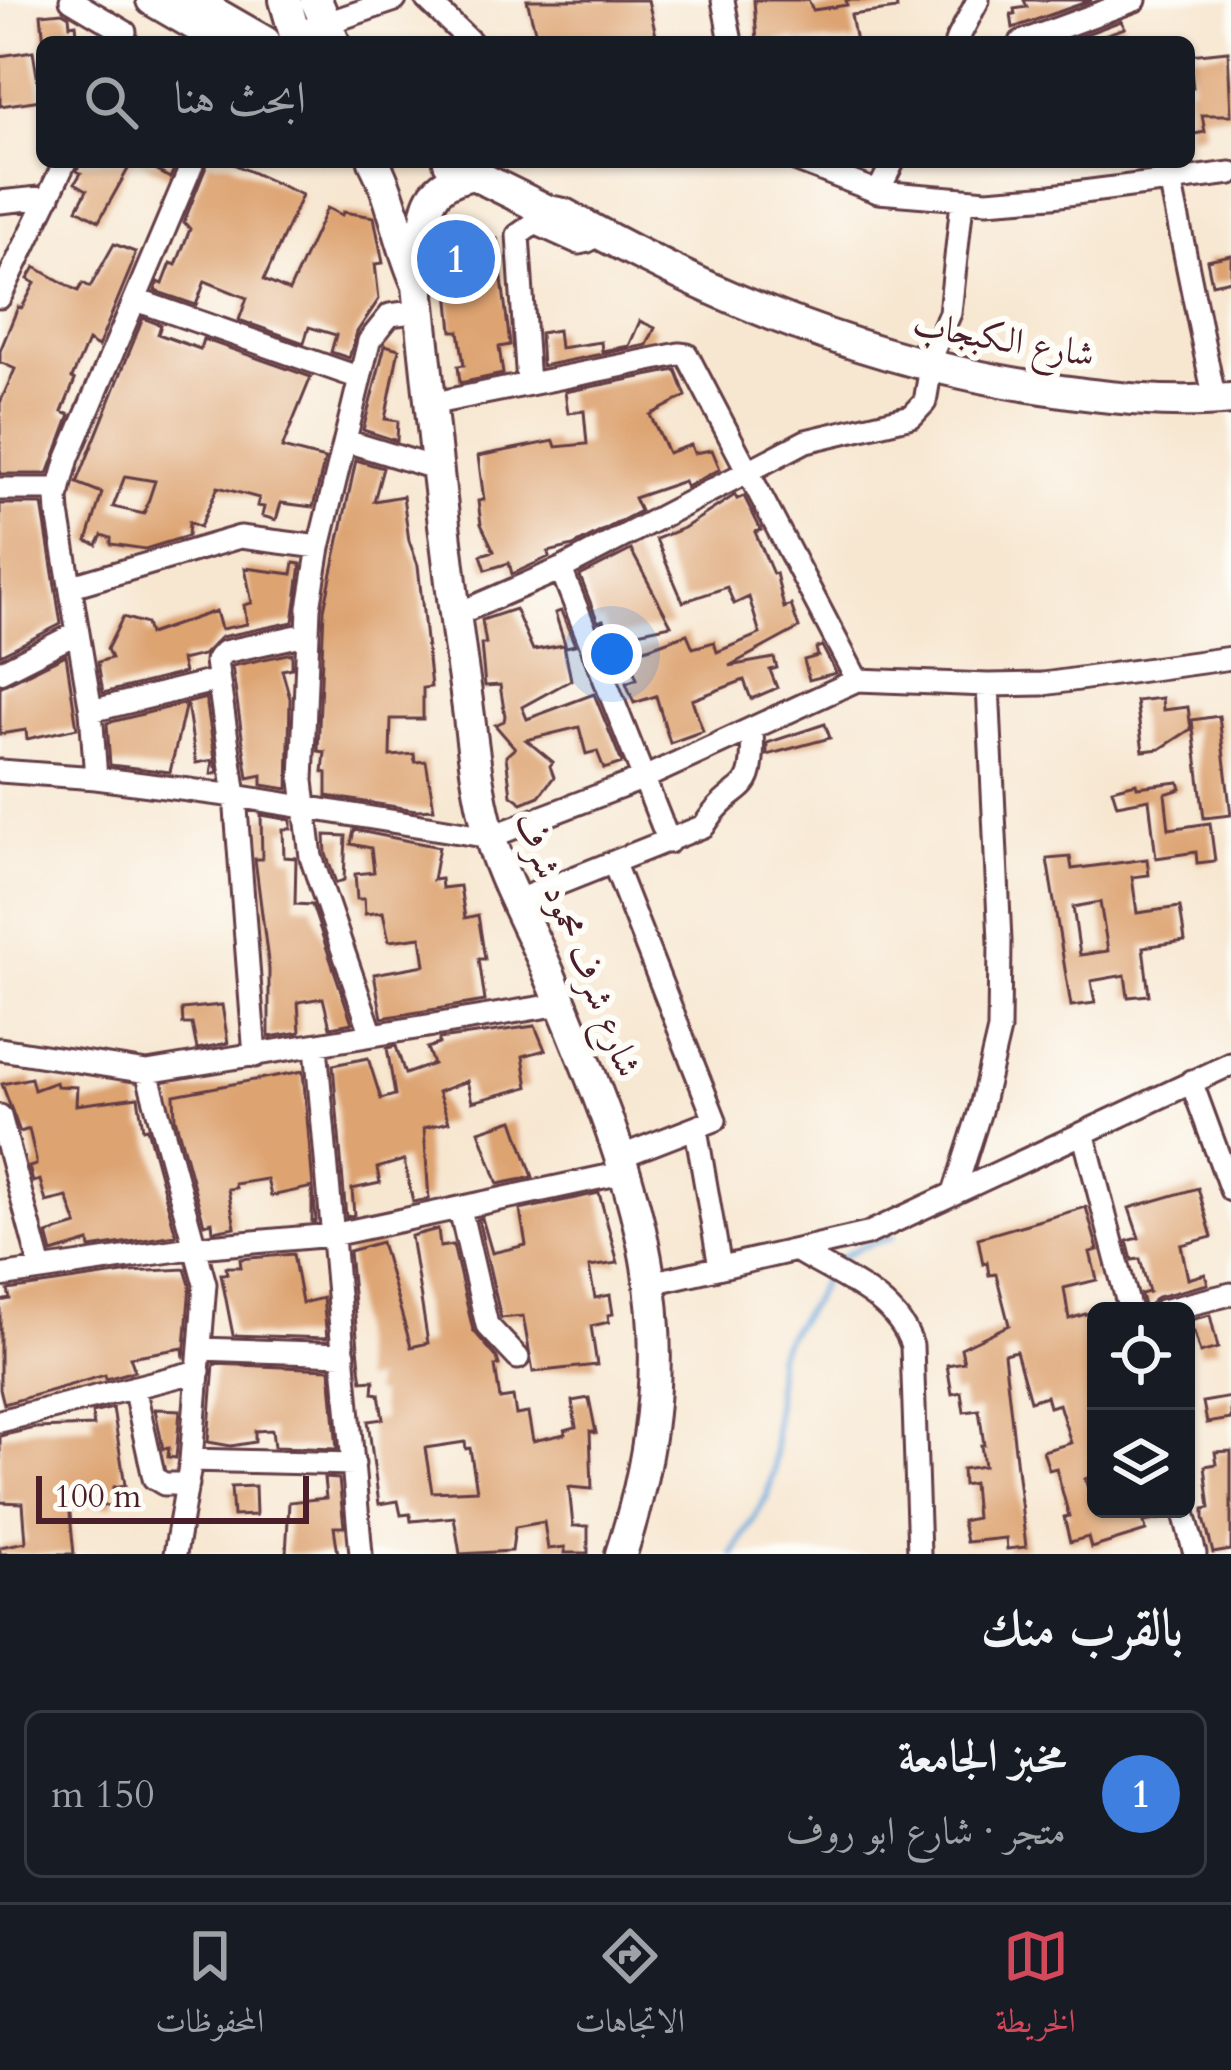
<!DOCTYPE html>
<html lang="ar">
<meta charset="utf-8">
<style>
:root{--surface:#171b24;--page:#20242c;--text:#f1f3f6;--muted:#9ea1a6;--line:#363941;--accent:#d1495b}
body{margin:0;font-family:Cardo,Amiri,serif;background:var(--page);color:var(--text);direction:rtl}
.controls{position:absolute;right:36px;bottom:36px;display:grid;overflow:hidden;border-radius:18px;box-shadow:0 3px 9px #0004}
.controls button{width:108px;height:108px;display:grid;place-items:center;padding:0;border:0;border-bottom:3px solid var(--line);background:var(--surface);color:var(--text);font:60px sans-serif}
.scale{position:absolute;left:36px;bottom:30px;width:273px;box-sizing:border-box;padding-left:12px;border:6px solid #4a1f2b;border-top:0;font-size:33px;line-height:42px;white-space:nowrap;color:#4a1f2b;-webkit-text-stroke:9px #fdfcf7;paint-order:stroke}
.you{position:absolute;left:612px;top:654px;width:42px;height:42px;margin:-30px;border:9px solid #fff;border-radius:50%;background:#1a73e8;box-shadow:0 0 0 18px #1a73e833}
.badge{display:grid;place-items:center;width:78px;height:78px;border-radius:50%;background:var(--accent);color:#fff;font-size:39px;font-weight:700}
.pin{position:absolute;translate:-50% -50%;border:6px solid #fff;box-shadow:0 3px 12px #0006}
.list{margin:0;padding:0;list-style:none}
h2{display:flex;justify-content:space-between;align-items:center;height:156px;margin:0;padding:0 48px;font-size:51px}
h2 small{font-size:39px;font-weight:400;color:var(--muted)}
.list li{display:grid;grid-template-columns:78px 1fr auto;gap:36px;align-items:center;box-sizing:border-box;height:168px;margin:0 24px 24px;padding:0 24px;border:3px solid var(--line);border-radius:18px}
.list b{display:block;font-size:45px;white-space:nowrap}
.list p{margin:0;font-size:39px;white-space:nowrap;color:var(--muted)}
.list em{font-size:39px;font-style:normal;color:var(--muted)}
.icon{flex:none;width:66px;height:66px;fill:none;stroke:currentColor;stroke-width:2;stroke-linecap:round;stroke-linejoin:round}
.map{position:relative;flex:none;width:1231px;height:1554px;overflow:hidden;direction:ltr}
.search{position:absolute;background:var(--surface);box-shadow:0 3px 9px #0004;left:36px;right:36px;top:36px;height:132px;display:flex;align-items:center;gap:30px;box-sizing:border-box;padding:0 42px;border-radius:18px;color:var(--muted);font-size:45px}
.sheet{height:348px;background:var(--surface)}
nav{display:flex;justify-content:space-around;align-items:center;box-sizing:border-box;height:168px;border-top:3px solid var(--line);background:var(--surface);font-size:33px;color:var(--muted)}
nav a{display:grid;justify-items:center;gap:6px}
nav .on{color:var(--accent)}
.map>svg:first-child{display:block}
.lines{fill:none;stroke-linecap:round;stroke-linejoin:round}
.stream{stroke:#68a6da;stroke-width:6}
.building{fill:#dda371;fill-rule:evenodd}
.street-casing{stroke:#643d44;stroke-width:27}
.secondary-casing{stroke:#643d44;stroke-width:36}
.street{stroke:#fff;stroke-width:21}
.secondary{stroke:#fff;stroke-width:30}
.labels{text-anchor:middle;stroke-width:12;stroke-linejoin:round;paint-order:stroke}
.street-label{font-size:36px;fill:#4a1f2b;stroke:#fdfcf7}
</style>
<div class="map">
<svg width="1231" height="1554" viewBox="0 0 1231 1554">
<rect width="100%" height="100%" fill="#fdfcf7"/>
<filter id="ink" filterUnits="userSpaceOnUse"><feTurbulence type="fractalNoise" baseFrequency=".00833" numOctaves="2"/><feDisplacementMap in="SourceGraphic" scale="24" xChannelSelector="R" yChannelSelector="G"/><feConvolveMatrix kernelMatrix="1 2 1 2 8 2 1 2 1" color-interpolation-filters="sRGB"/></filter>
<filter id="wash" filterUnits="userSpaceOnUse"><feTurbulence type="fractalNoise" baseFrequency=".004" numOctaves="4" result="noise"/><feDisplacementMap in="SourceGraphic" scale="48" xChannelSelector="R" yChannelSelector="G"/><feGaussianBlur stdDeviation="2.7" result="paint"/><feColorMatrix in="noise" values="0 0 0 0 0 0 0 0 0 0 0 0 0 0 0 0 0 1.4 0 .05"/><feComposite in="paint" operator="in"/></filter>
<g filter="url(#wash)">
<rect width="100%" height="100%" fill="#f7e7d1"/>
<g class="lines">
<!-- stream -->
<path class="stream" d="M831,1263l29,-16 32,-10
M733,1554l34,-58 7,-27 3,-112c10,-30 38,-50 48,-83"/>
</g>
<g id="blocks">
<!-- building -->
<path class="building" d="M527,0h121l9,40 -119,2z
M754,0h54l5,10 34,-5 -1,-5h50l1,9 -46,6 5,27h-60v-3l-39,3z
M1024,0h68l-79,28 -2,-14h4l-1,-5 13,-2z
M62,12l7,4 1,9 6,-1 2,18h-34l-3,-28z
M1121,21l4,7 -41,14h-19z
M33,51l8,49 -41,6v-50z
M1228,51l3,64h-29l3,17 -16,3v-48h4l-4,-32z
M80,162h52l-33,59 -22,-12 10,-19 -12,-7 6,-10 -4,-2z
M141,162h36l-7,16z
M208,162h21l73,33 -38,85 25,11 38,-83 15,7 1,-3 31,5 9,46 -8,1 4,35 -22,33 -8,26 -18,-6 5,-17 -27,-8 -5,16 -65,-23 8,-22 -42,-17 -9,24 -41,-14 3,-9 5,2 8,-21 5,2 14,-36 -6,-7z
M469,239v4l28,-4 13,106 -11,2 4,27 -43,9 -2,-17 6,-1 -5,-34h-7l-8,-79v-10z
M114,244l21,8 -3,13 -34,82 -10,-6 -16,37 3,2 -13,32 8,3 -22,59h-48v-71l15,-34 -15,-7v-11l18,-44 4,1 13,-25 -7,-4 7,-12 43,24 5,-8 7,4z
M1231,255v25l-19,4 -5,-24z
M143,318l18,7 -3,9 42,15 3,-10 108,38 -29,71 43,11 -12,48 -32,-4 -5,17 -14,-4 2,-9 -7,-1 2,-8 -41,-11 -18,40 -11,-5 -1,14 -43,13 -34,-5v-6l-9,-3 -5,10 -10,-4 15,-48 -25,-10zM125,476l30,5 -11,33 -31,-7z
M640,321l15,7 -8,17 -105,21 -2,-33 18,-3 2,18 41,-6 1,9 27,-5z
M385,345l14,4 -14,70 13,2 -1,20 -34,-11z
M676,370l10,26 -36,19 18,38 23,-8 3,8 18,-3 8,19 -34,18 -2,-6 -50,17 6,13 -67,35 -25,6 1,5 -37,17 -3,-11 -23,7 -5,-15 13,-4 -13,-27 -3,-23 6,-1 -6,-44 76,-15 2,6 31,-3 -3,-33 -16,2 -3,-21z
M356,460l27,8 -9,33 29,-5 6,45 9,24 13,122 -8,1v31h-32l-1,37 24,-2 1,8 11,-1 8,48 -18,1 -89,-14v-23l-4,-1 2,-20 -7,-1 6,-141z
M735,495l2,4 7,-3 17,34 -6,2 18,42 3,-1 8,35 7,-3 8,23 -70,38 45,-8 3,10 -7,2 7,18 -26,11 -7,-19 -52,20 11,31 -33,12 -14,-47 -22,7 -8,-20 11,-4 -9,-24 59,-21 6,14 21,-6 3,10 43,-18 -11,-37 -15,7 -7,-17 -44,15 -27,-63 28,-11z
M0,504h42l19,120 -61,31z
M631,550l40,75 -62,13 -6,-18 -5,2 -18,-46z
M294,563l7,1 -8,58 -72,15 -18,18 -22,5 3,13 -81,20 -5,-31 13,-4 -4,-9 16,-32 23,7 3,10 67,-23 5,18 26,-5 -3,-19 8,-2 -7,-35 47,6z
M515,609l18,41 31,-5 7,35 -49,27 5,12 67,-25 28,69 -18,6 -7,-18 -11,3 -7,-27 -53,13 27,22 -3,4 4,11 -15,19 -17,7 -11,-8 -5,-39 9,-8 -20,-23 9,-4 1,-5 -5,-31 -15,1 -4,-42h5l-4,-24z
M561,611l14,34 -9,2 -11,-34z
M822,646l14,27 -27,7 -5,-20 14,-4 -2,-8z
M292,653v15l-10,2 8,28 -2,91 -26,-4v-10l-14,3 -16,-112z
M66,655l11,73 -50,11 -1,-9 -26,4v-47z
M206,698l11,75 -6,1 2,-14 -17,3 -9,-60z
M1162,698l1,12 25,-3 3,22 -31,20 -17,2 -7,-50z
M186,703l-16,69 -60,-7 -3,-42z
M1219,716l12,99 -27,3 -12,-98z
M825,724l5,14 -63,17v-12z
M1179,782l2,7 -16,5 4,35 41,-6 5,38 -18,2 -1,-11 -40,6 -7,-59 -32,6 -5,-16 24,-6 1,4z
M261,815l30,5v9h-8l1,28 12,1 -1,46 17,1 40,118 -22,4 -7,-29 -25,4 2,30 -31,5v-68l-14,-110h7z
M354,830l85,17 -6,33 8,-1 1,9 18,-2 5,32 13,-3 7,44h-6l6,42 -103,17 -8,-44 51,-9 -4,-28 -32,4 -6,-29 -18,2 -1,-15h-7l-2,-25 19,-2 -3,-24 -20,-4z
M325,835l21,1 -2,44 -8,3 -10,-29z
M1070,857l2,12 75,-10 2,16 -17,2 5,36 43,-6 5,34 -42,6 6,48 -21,2 -3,-22 -34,6 4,22 -24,3 -24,-147zM1100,902l8,49 -28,4 -7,-48z
M222,1005l6,38 -31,6 -5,-25h-9l-1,-15z
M535,1026l10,24 -22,6 5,31 -56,15 -5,-21 -29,11 11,30 -25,6 5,71 -16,3 -9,-42 -27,8 3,15 -28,6 2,26 -8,2 -13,-152 35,-7 13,41 14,-4 -8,-47 9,-2 9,28 28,-10 -6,-16 12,-4v-5z
M303,1071l13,150 -4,1v-35l-41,9 -4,-17 -32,5 1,4 -8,1 7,38 -22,4 -1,-9 -8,2 -29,-106 -1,-23z
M31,1078l3,12 22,-8 1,4 20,1 -1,18 62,-8 5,32 4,-1 29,107 -86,13 -1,-6 -37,11 -5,-19 30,-9 -10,-28 -21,5 -6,-22 -7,2 -4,-15 7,-2v-5l-7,-31 -9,3 -18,-48z
M513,1120l20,57 -35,7 -19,-53z
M1198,1188l14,49 -31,8 7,34 17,-5 3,10 -51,13 -12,13 -4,-16 8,-2 -9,-33 -8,1 -5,-19 12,-3 -10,-30z
M599,1193l19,70 -29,4 6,31 15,-3 3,19 -5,1 1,7 -18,4 6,39 -64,7 -10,-56 -22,2 -23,-99 4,-1 10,35 34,-8 -6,-35z
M1086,1207l12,43 -8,2 7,28 -33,8 5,31 20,-6 1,5 6,-1v157l-11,5 3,10 8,-2v22h72l2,8 -26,5 2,9 -55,17 -3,-11 -18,5 -6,-25 5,-1 -13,-48 -7,2 -6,-19 28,-8 -12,-39 -10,3 -3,-11 -16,5 -14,-50 -12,3 22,193 -19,2 -1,-11 -40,4 -4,-21 14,-3 -3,-35 -10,2 -1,-16 22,-3 -3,-21h3l-5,-35 -15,2 -3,-20 -9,2 -5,-29 17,-3 -3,-14 48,-23 -13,-51 -7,1 -2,-13 -4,2 -5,-26z
M438,1229l2,18 13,-2 20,85 24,28 2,7 -4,1 5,33 13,-2 3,18 12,-2 5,28 32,-7v-4l11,-3 -4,-26 17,-3 7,35 -6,-2 2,58 -23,-2 4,39h15v27h-23v-6l-17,2 -4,-27 -29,5 -3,24 -52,3 -6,-37 -43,4 -1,-7 -9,1 -3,-14 -19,3 -11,-83 15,-2 -4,-25 -6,-1 1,-13 -12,1 -2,-13 -11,-117 32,-9 30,105 17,-4 -17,-107zM465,1442l1,7 4,-1 7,42 -45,2 -7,-44z
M293,1254l9,49 21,-5 4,40 -94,-3 -12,-61h6l-1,-7h15l-1,-8z
M185,1269l5,16 -6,74 -1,-11 -53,9 5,14 -29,8 -1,-4 -101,29 -4,-15v-88l10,-2 -2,-9 122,-18z
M1210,1315l8,33 -18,5 -6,-21 -8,2v-13z
M214,1364l116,5 7,80 -63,-2 -2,-17 -17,1v11l-24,4 -23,-4z
M1231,1397v22l-24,4 -4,-21z
M113,1408l12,77 -11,2 -1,19 -44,-2 5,50h-74v-7l26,-5 -3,-39 -23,-1v-66l35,-8 59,-2 -2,-13z
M155,1409l25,1 -4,48 -8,-1 1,-9 -6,1z
M1231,1451v99l-18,3 -9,-35v-9l6,-1 -5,-42 12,-2 -2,-12z
M324,1478l15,1 5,48h-10l4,27h-52l3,-52 37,-4z
M255,1486l1,29 -23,1 -2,-29z"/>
</g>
</g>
<g filter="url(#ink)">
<use href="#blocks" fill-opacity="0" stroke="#643d44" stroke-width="3"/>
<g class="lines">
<defs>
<path id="street" d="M71,0l54,32 -5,10
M427,0l44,42
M723,0l8,42
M294,34l101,-34
M956,42l22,-42
M1021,42l114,-42
M800,162l78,30
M893,162l-15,30 109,9 65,-5 179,-23
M1170,180l45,221
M0,202l49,-5
M0,297l65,-135
M136,300l224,78
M528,384l-10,-149 17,-12 44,20 9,-2 7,-9
M430,404l249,-50 8,1 170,325 131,5 12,256 -1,89 -19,81 -26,82
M346,441l92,28
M0,489h60
M561,569l108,273
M72,586l168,-49 79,10
M455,615l106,-46 245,-128 106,-25 13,-14 9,-53 16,-36 12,-111
M0,672l77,-39
M988,685l55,-1 188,-26
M91,711l127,-31
M0,771l96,7 139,18 255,41 152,-58 215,-99
M96,778l-5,-67 -33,-198 -1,-15 11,-40 125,-296
M614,864l101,256 -93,36
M518,900l186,-74c33,-52 52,-20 48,-97
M372,1035l-61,-178 -9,-76 7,-173 10,-61 50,-206 21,-26 30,-4
M316,1046l45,508
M0,1049l147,23 415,-68
M255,1056l-20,-260 -19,-135 8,-9 83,-18
M147,1072l58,212 -14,176 -16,94
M1191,1081l40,109
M0,1116l41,153
M696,1129l24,138
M1084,1136l46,175
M460,1209l27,116 31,33
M799,1252c41,25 98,46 113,94l7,208
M0,1276l198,-29 134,-12 295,-63
M651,1283l216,-49 364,-170
M1162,1311l69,-17
M201,1349l143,5
M134,1387l20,91 10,6h24
M0,1421l199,-50
M191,1460l163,4
M1183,1509l12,45"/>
<path id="secondary" d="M152,0l62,36
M192,0l73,42
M285,0l12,42
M316,0l18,42
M374,162c21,40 25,83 44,123 13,129 27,259 45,388 8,50 11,103 24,152 12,50 43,103 63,151 87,209 145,351 71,578
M449,162l99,49 16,3c156,87 307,149 485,175 59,9 122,16 182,10
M421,273c11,-44 -12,-87 53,-99"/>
</defs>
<!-- street casing -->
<use href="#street" class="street-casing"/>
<!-- secondary casing -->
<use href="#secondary" class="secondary-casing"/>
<!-- street -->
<use href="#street" class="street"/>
<!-- secondary -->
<use href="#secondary" class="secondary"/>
</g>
</g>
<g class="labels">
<!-- street labels -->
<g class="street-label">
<text transform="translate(1004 338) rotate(10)" y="13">شارع الكبجاب</text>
<text transform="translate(579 944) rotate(68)" y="13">شارع شرف محمود شرف</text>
</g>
</g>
</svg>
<div class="controls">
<button><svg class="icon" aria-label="locate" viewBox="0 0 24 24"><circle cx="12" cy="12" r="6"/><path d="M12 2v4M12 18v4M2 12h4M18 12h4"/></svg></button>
<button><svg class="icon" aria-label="layers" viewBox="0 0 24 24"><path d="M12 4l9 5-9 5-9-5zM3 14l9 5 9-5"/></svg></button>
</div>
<div class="scale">100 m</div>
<div class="you"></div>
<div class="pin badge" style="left:456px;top:259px;background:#3f7fe0">1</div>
<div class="search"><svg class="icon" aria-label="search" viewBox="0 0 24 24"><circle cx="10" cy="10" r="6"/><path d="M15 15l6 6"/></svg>ابحث هنا</div>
</div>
<section class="sheet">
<h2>بالقرب منك<small></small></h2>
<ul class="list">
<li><span class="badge" style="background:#3f7fe0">1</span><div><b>مخبز الجامعة</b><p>متجر · شارع ابو روف</p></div><em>150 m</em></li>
</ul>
</section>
<nav>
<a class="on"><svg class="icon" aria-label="map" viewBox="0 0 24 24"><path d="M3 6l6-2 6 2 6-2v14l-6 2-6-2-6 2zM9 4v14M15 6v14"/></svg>الخريطة</a>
<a><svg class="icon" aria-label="directions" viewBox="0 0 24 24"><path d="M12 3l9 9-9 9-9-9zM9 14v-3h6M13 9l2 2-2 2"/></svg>الاتجاهات</a>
<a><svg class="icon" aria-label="saved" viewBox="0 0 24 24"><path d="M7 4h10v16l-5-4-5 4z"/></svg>المحفوظات</a>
</nav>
